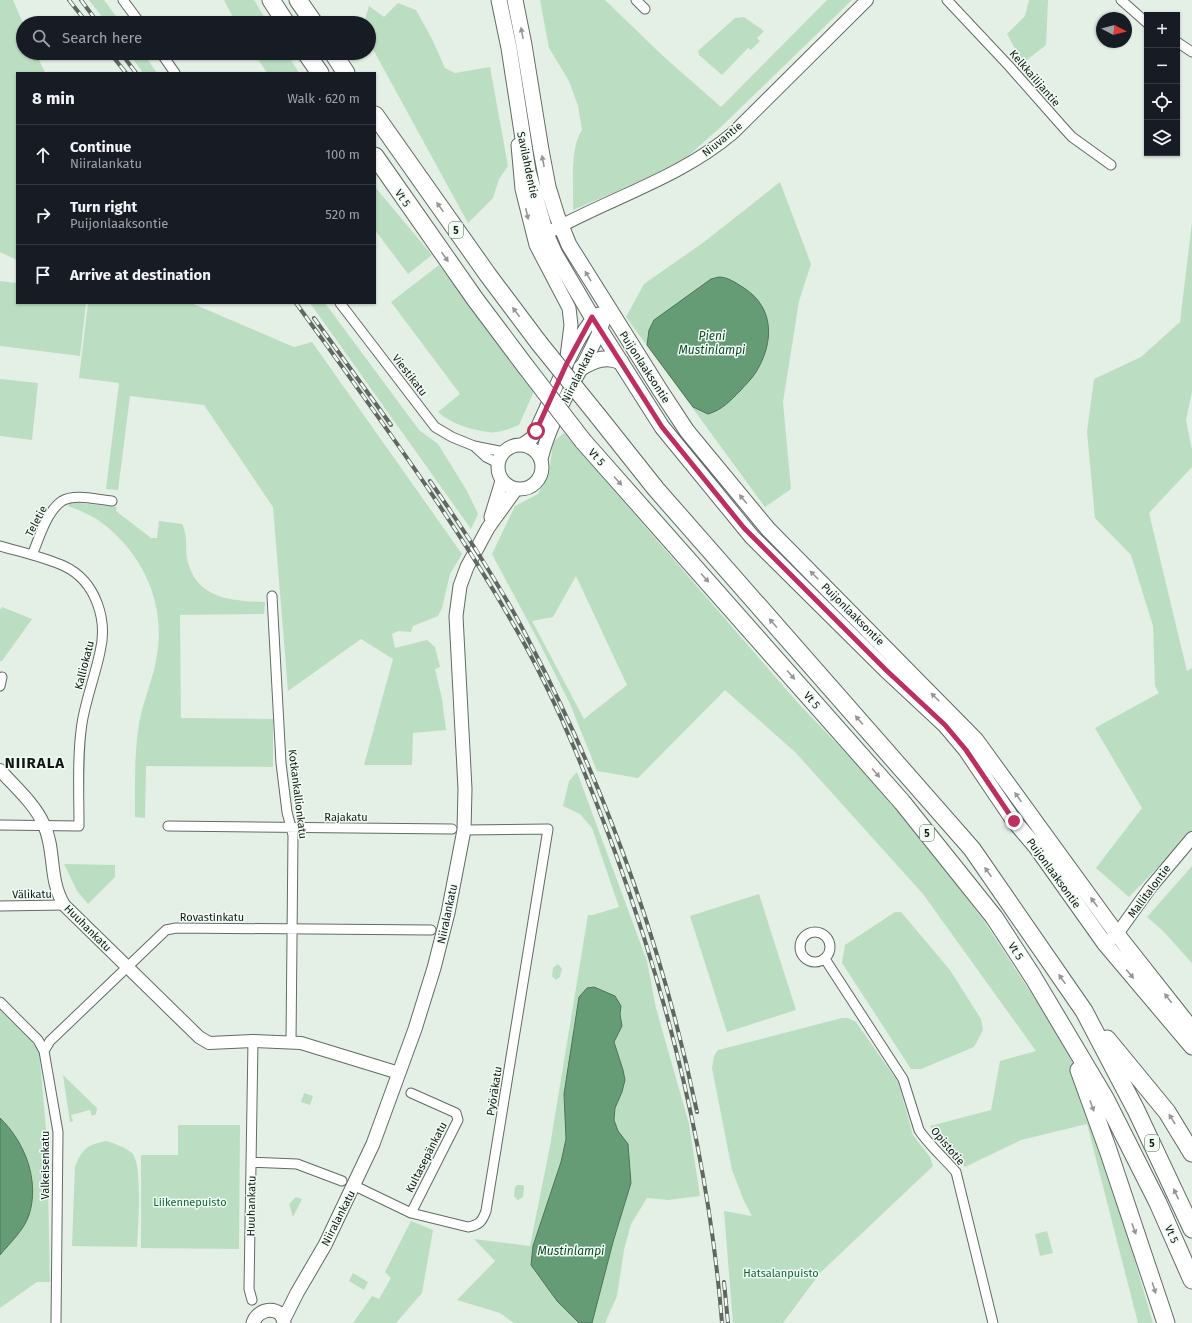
<!DOCTYPE html>
<meta charset="utf-8">
<style>
:root{--surface:#171b24;--page:#20242c;--text:#f1f3f6;--muted:#9ea1a6;--line:#363941}
body{margin:0;font-family:"Fira Sans",sans-serif;background:var(--page);color:var(--text)}
.controls{position:absolute;right:12px;top:12px;display:grid;overflow:hidden;border-radius:0px;box-shadow:0 1px 3px #0004}
.controls button{width:36px;height:36px;display:grid;place-items:center;padding:0;border:0;border-bottom:1px solid var(--line);background:var(--surface);color:var(--text);font:20px sans-serif}
.compass{position:absolute;left:1096px;top:12px;width:36px;height:36px;border-radius:50%;background:var(--surface);box-shadow:0 1px 3px #0004;rotate:97deg}
.stop{position:absolute;width:12px;height:12px;margin:-9px;border:3px solid #bd2f5f;border-radius:50%;background:#fff}
.stop.end{background:#bd2f5f;border-color:#fff;box-shadow:0 1px 4px #0008}
.list{margin:0;padding:0;list-style:none}
h2{display:flex;justify-content:space-between;align-items:center;height:52px;margin:0;padding:0 16px;font-size:17px}
h2 small{font-size:13px;font-weight:400;color:var(--muted)}
.list li{display:grid;grid-template-columns:26px 1fr auto;gap:12px;align-items:center;box-sizing:border-box;height:60px;padding:0 16px;border-top:1px solid var(--line)}
.list b{display:block;font-size:15px;white-space:nowrap}
.list p{margin:0;font-size:13px;white-space:nowrap;color:var(--muted)}
.list em{font-size:13px;font-style:normal;color:var(--muted)}
.icon{flex:none;width:22px;height:22px;fill:none;stroke:currentColor;stroke-width:2;stroke-linecap:round;stroke-linejoin:round}
.map{position:relative;flex:none;width:1192px;height:1323px;overflow:hidden}
.search{position:absolute;background:var(--surface);box-shadow:0 1px 3px #0004;left:16px;top:16px;width:360px;height:44px;display:flex;align-items:center;gap:10px;box-sizing:border-box;padding:0 14px;border-radius:22px;color:var(--muted);font-size:15px}
.panel{position:absolute;background:var(--surface);box-shadow:0 1px 3px #0004;left:16px;top:72px;width:360px;height:232px;border-radius:0px}
.map>svg:first-child{display:block}
.green{fill:#bbdec3;fill-rule:evenodd}
.water{fill:#669c75;stroke:#4d7458}
.lines{fill:none;stroke-linecap:round;stroke-linejoin:round}
.minor-casing{stroke:#626b64;stroke-width:11}
.tertiary-casing{stroke:#626b64;stroke-width:14}
.secondary-casing{stroke:#626b64;stroke-width:15}
.primary-casing{stroke:#626b64;stroke-width:17}
.motorway-casing{stroke:#626b64;stroke-width:19}
.minor{stroke:#fff;stroke-width:9}
.tertiary{stroke:#fff;stroke-width:12}
.secondary{stroke:#fff;stroke-width:13}
.primary{stroke:#fff;stroke-width:15}
.motorway{stroke:#fff;stroke-width:17}
.rail-casing{stroke:#606661;stroke-width:4}
.rail{stroke:#f1fcf4;stroke-width:2.5;stroke-dasharray:8;stroke-linecap:butt}
.motorway-bridge-casing{stroke:#626b64;stroke-width:19;stroke-linecap:butt}
.motorway-bridge{stroke:#fff;stroke-width:17}
.oneway{fill:#959695}
.route{stroke:#bd2f5f;stroke-width:5}
.labels{text-anchor:middle;stroke-width:3;stroke-linejoin:round;paint-order:stroke}
.shield{fill:#f1fcf4;stroke:#565b57;stroke-width:1}
.shield-label{font-size:10px;font-weight:bold;fill:#131614}
.street-label{font-size:11px;fill:#131614;stroke:#f1fcf4}
.park-label{font-size:11px;fill:#0e6635;stroke:#f1fcf4}
.water-label{font-size:12px;font-style:italic;fill:#0b4c26;stroke:#f1fcf4}
.district-label{font-size:15px;font-weight:bold;letter-spacing:1px;fill:#131614;stroke:#f1fcf4}
</style>
<div class="map">
<svg width="1192" height="1323" viewBox="0 0 1192 1323">
<rect width="100%" height="100%" fill="#e4efe6"/>
<!-- green -->
<path class="green" d="M0,0h13l10,23v30h13l9,20h-28v187l-17,-8z
M89,0h15l17,23h-14z
M224,0h30l14,23h-32z
M540,0h65l58,56 58,51 106,-107h25l-129,125 -45,40 -105,45c1,-22 -4,-61 9,-80l-4,-24 -9,-25 -20,-33z
M1029,0h19l-2,45 -23,18 -16,-29 18,-18z
M398,3l18,7 16,29 13,29 10,5 35,-6 18,99 -9,13 -6,19 -25,25 -99,-181v-19h-5l5,-17 15,11z
M744,17l20,14 -7,7 3,3 -9,9 -3,-2 -26,27 -23,-20 -1,-4 37,-33z
M129,53h14l14,20h-14z
M254,53h33l12,20h-32z
M780,182l31,82 -12,37 -16,101 8,87 -26,18 -139,-190 18,-33 60,-42z
M375,187l57,68 -24,19 -33,-44z
M1192,222v170l-6,28 6,30v17l-43,46 38,158 5,-3v164l-63,65 -33,-29 46,-60 -47,-80 64,-35 -4,-7 -2,-60 -22,-71 -36,-37 -8,-86 7,-53 47,-22 39,-35z
M439,265l95,126 -15,34c-10,4 -21,9 -31,7 -17,-2 -38,-9 -50,-20l22,-18 -69,-92z
M0,281l17,2v20h69l-6,53 -80,-10z
M88,303h103l103,44 18,-5 150,212 -12,20 -8,34 -4,8 -25,10 -2,6 -13,-1 -6,3 3,14 32,-8 8,7 5,20 -5,2 7,30 4,31 -33,3 -1,32h-48l29,-106 -32,-20 -73,52 -15,-184 -69,-102 -74,-9 -12,94 -12,-1 13,-106 -40,-5z
M310,303h15l94,127 19,14 29,47 11,23 -7,15z
M0,379l38,4 -6,57 -32,-4z
M564,433l234,270 95,99 91,119 83,127 27,73 59,202h-15l-51,-199 -66,16 -56,27 -35,-41 61,-16 9,-49 36,-10 -113,-157 -127,-141 -71,-63 -87,88 -41,-7 -27,-67 -32,-64 -46,-86 23,-48 23,-12 11,-20 4,-32zM576,576l51,109 -43,34 -52,-98 21,-4z
M70,502l47,5 -1,4 35,27h6l2,-17 23,3c6,11 3,22 5,34 8,41 44,43 78,44l-1,12 -84,1 1,103 92,1v48l-127,-1 -1,52 -10,-1c0,-31 -1,-62 4,-93 4,-24 15,-46 18,-70 9,-52 -16,-104 -59,-134 -9,-6 -20,-10 -30,-14z
M2,607l30,12 -30,42h-2v-51z
M577,772l70,189 9,47 33,116 11,72 -32,4 -21,-2 -16,26 -7,26 -7,46 -12,27h-13l21,-81 18,-59 -4,-38 -9,-14 -4,-11 1,-12 7,-16 1,-22 -9,-28 8,-16 -2,-12 1,-8 -18,-14 -9,-5 -20,38 -3,34 -7,35 2,45 -5,23 -28,84 -2,19 26,36 22,22h-65l-14,-10 -43,-13 38,-39 -21,-22 56,7 20,-100 38,-231h5l26,-8 -27,-79 -12,-14 -17,-8 6,-25z
M64,864l51,1v12l-27,27 -11,-13z
M1192,866v97l-29,-32 -16,-14z
M759,894l37,116 -69,22 -37,-116z
M895,912h6l49,58 31,49 2,11 -9,17 -53,22h-10l-69,-106 3,-18z
M558,964l4,5 -2,8 -4,3 -4,-4 1,-8z
M0,1010l39,39 8,91 3,142h-13l-37,26z
M842,1018h6l8,4 42,60 15,53 17,22 3,9 -113,107 -37,50h-50l-9,-112 28,5 -8,-15 -12,-31 -20,-102 2,-12 4,-6z
M63,1075l34,33 -1,6 -4,2 -2,-6 -19,5 2,6 -3,1z
M304,1093l9,3 -3,9 -9,-3z
M178,1125h62l-1,124 -98,-1v-93h37z
M107,1141c8,3 18,6 25,12 11,12 6,75 5,94l-65,-1 3,-79c7,-19 14,-23 32,-26z
M517,1185h6l1,3 -1,9 -5,3 -4,-4 1,-9z
M296,1197l6,2 -9,18 -4,-13z
M411,1221l22,9 -11,63 -26,30h-43l19,-27 7,3 12,-21 -6,-6z
M1047,1231l6,22 -13,3 -5,-22z
M353,1273l15,9 -4,8 -15,-9z"/>
<!-- water -->
<path class="water" d="M719,277c9,0 17,6 25,11 31,20 30,55 12,84 -4,7 -11,13 -16,19 -10,10 -18,19 -32,23l-15,-7 -46,-62 2,-15 5,-10 57,-41z
M594,987l21,9 6,10 -1,8 2,12 -8,16 9,28 2,10 -3,12 -7,16 -1,12 4,11 10,13 3,39 -18,59 -21,81h-13l-22,-22 -26,-36 2,-19 28,-84 5,-23 -2,-45 15,-97 8,-9z
M0,1118c25,24 40,63 29,97 -5,15 -19,28 -29,40z"/>
<g class="lines">
<defs>
<path id="minor" d="M123,0l17,23
M636,0l9,9
M947,0l62,66 53,60 10,11 39,28
M1121,0l26,23
M1177,42l15,10
M161,53l14,20
M340,303l95,124 17,10 22,9 30,6
M474,446l12,11 12,6
M0,546c21,6 44,11 64,20 32,15 44,54 36,86 -5,24 -14,47 -18,71 -5,33 -3,69 -3,103l-79,-1
M32,555c7,-16 14,-43 30,-54 13,-8 36,-1 50,0
M272,596l9,167 6,49 6,23 -2,207
M0,686l2,-9
M168,826l284,3
M0,906l64,-1
M800 947a15 15 0 1 1 30 0a15 15 0 1 1-30 0Z
M825,959l78,120 16,51c9,14 26,29 37,42l37,151
M0,1002l38,38 6,11 14,81 -2,191
M44,1051l6,-10 116,-111 10,-2 255,2
M251,1162l46,2 45,17
M355,1186l56,27 57,14c11,-2 14,-5 18,-16l62,-382 -84,1
M411,1213l47,-93 -2,-7 -45,-20
M252,1300l-3,-11 4,-248"/>
<path id="tertiary" d="M546,234c61,-35 133,-55 187,-101l134,-133
M0,770c15,17 35,34 44,55 12,26 4,53 20,80l135,132 10,6 44,-2 48,2 98,30
M1105,944l12,-10 33,-46 42,-50"/>
<path id="secondary" d="M518,145l4,44 14,56 33,63 2,17 -5,40
M498 467a22 22 0 1 1 44 0a22 22 0 1 1-44 0Z
M522,445l10,-7c14,-25 47,-114 67,-124
M541,459c13,-53 50,-98 67,-150
M491,517l11,-36
M284,1319l13,-26 28,-48 48,-101 42,-115 19,-61 14,-55 16,-83 1,-41 -9,-173 4,-30 7,-19 21,-39 28,-39
M253,1323c5,-16 29,-18 31,0"/>
<path id="primary" d="M499,0l10,48 19,123 18,63 9,20 37,63 70,110 90,110 134,133 59,55 21,25 48,71 22,26 69,97 87,103
M515,0l9,45 17,105 7,37 9,29 12,29 91,145 27,41 81,98 208,211 141,194 75,95
M581,368c13,-8 26,-13 40,-6"/>
<path id="motorway" d="M271,0l15,23
M298,0l16,23
M306,53l14,20
M333,53l13,20
M375,115l113,160 51,68
M375,156l100,143 51,68
M598,416l58,73 316,360 112,162 52,99 56,119
M583,441l319,361 92,115 39,60 72,121 53,105 34,77
M1107,1039l60,73 25,41
M1079,1070l29,80 58,173"/>
</defs>
<!-- minor casing -->
<use href="#minor" class="minor-casing"/>
<!-- tertiary casing -->
<use href="#tertiary" class="tertiary-casing"/>
<!-- secondary casing -->
<use href="#secondary" class="secondary-casing"/>
<!-- primary casing -->
<use href="#primary" class="primary-casing"/>
<!-- motorway casing -->
<use href="#motorway" class="motorway-casing"/>
<!-- minor -->
<use href="#minor" class="minor"/>
<!-- tertiary -->
<use href="#tertiary" class="tertiary"/>
<!-- secondary -->
<use href="#secondary" class="secondary"/>
<!-- primary -->
<use href="#primary" class="primary"/>
<!-- motorway -->
<use href="#motorway" class="motorway"/>
<defs>
<path id="rail" d="M69,0l18,23
M81,0l17,23
M110,53l16,20
M121,53l15,20
M296,303c80,111 163,222 229,342 36,66 64,137 90,207 55,152 94,309 107,471
M314,318l77,107
M430,481c36,52 71,105 100,162 77,147 133,307 167,469
M724,1282l4,41"/>
</defs>
<!-- rail casing -->
<use href="#rail" class="rail-casing"/>
<!-- rail -->
<use href="#rail" class="rail"/>
<defs>
<path id="motorway-bridge" d="M539,343l59,73
M526,367l57,74"/>
</defs>
<!-- motorway-bridge casing -->
<use href="#motorway-bridge" class="motorway-bridge-casing"/>
<!-- motorway-bridge -->
<use href="#motorway-bridge" class="motorway-bridge"/>
</g>
<!-- one-way arrows -->
<defs><path id="oneway-solid" d="M-6-.8H1V-3.2L6.5 0L1 3.2V.8H-6Z"/></defs>
<g class="oneway">
<use href="#oneway-solid" transform="translate(522 33) rotate(-101)"/>
<use href="#oneway-solid" transform="translate(543 161) rotate(-101)"/>
<use href="#oneway-solid" transform="translate(440 207) rotate(-125)"/>
<use href="#oneway-solid" transform="translate(527 214) rotate(78)"/>
<use href="#oneway-solid" transform="translate(445 257) rotate(55)"/>
<use href="#oneway-solid" transform="translate(588 276) rotate(-121)"/>
<use href="#oneway-solid" transform="translate(516 312) rotate(-127)"/>
<use href="#oneway-solid" transform="translate(618 481) rotate(48)"/>
<use href="#oneway-solid" transform="translate(743 499) rotate(-130)"/>
<use href="#oneway-solid" transform="translate(814 575) rotate(-135)"/>
<use href="#oneway-solid" transform="translate(705 578) rotate(48)"/>
<use href="#oneway-solid" transform="translate(773 623) rotate(-132)"/>
<use href="#oneway-solid" transform="translate(791 675) rotate(49)"/>
<use href="#oneway-solid" transform="translate(935 697) rotate(-135)"/>
<use href="#oneway-solid" transform="translate(859 720) rotate(-131)"/>
<use href="#oneway-solid" transform="translate(876 773) rotate(49)"/>
<use href="#oneway-solid" transform="translate(1018 797) rotate(-125)"/>
<use href="#oneway-solid" transform="translate(988 872) rotate(-125)"/>
<use href="#oneway-solid" transform="translate(1094 902) rotate(-126)"/>
<use href="#oneway-solid" transform="translate(1130 974) rotate(50)"/>
<use href="#oneway-solid" transform="translate(1062 979) rotate(-125)"/>
<use href="#oneway-solid" transform="translate(1168 998) rotate(-128)"/>
<use href="#oneway-solid" transform="translate(1092 1106) rotate(70)"/>
<use href="#oneway-solid" transform="translate(1172 1119) rotate(-122)"/>
<use href="#oneway-solid" transform="translate(1176 1194) rotate(-115)"/>
<use href="#oneway-solid" transform="translate(1134 1229) rotate(70)"/>
<use href="#oneway-solid" transform="translate(1154 1288) rotate(73)"/>
</g>
<g class="lines">
<!-- route -->
<path class="route" d="M536,431l30,-66 26,-48 70,110 82,101 142,142 59,55 21,25 48,71"/>
</g>
<g class="labels">
<!-- shield labels -->
<g class="shield">
<rect x="449" y="222" width="14" height="16" rx="3"/>
<rect x="920" y="825" width="14" height="16" rx="3"/>
<rect x="1145" y="1135" width="14" height="16" rx="3"/>
</g>
<g class="shield-label">
<text x="456" y="234">5</text>
<text x="927" y="837">5</text>
<text x="1152" y="1147">5</text>
</g>
<!-- street labels -->
<g class="street-label">
<text transform="translate(1035 78) rotate(49)" y="4">Kelkkailijantie</text>
<text transform="translate(722 139) rotate(-39)" y="4">Niuvantie</text>
<text transform="translate(528 165) rotate(78)" y="4">Savilahdentie</text>
<text transform="translate(403 198) rotate(55)" y="4">Vt 5</text>
<text transform="translate(645 367) rotate(57)" y="4">Puijonlaaksontie</text>
<text transform="translate(410 375) rotate(52)" y="4">Viestikatu</text>
<text transform="translate(578 375) rotate(-63)" y="4">Niiralankatu</text>
<text transform="translate(597 457) rotate(48)" y="4">Vt 5</text>
<text transform="translate(36 521) rotate(-62)" y="4">Teletie</text>
<text transform="translate(853 614) rotate(45)" y="4">Puijonlaaksontie</text>
<text transform="translate(84 665) rotate(-76)" y="4">Kalliokatu</text>
<text transform="translate(812 700) rotate(49)" y="4">Vt 5</text>
<text transform="translate(298 794) rotate(83)" y="4">Kotkankallionkatu</text>
<text x="346" y="821">Rajakatu</text>
<text transform="translate(1054 873) rotate(54)" y="4">Puijonlaaksontie</text>
<text transform="translate(1149 891) rotate(-53)" y="4">Mallitalontie</text>
<text transform="translate(32 894) rotate(-1)" y="4">Välikatu</text>
<text transform="translate(447 914) rotate(-78)" y="4">Niiralankatu</text>
<text x="212" y="921">Rovastinkatu</text>
<text transform="translate(88 928) rotate(45)" y="4">Huuhankatu</text>
<text transform="translate(1016 951) rotate(57)" y="4">Vt 5</text>
<text transform="translate(494 1091) rotate(-81)" y="4">Pyöräkatu</text>
<text transform="translate(948 1146) rotate(50)" y="4">Opistotie</text>
<text transform="translate(426 1157) rotate(-63)" y="4">Kultasepänkatu</text>
<text transform="translate(45 1165) rotate(-90)" y="4">Valkeisenkatu</text>
<text transform="translate(251 1206) rotate(-89)" y="4">Huuhankatu</text>
<text transform="translate(338 1218) rotate(-63)" y="4">Niiralankatu</text>
<text transform="translate(1172 1234) rotate(66)" y="4">Vt 5</text>
</g>
<!-- park labels -->
<g class="park-label">
<text x="190" y="1206">Liikennepuisto</text>
<text x="781" y="1277">Hatsalanpuisto</text>
</g>
<!-- water labels -->
<g class="water-label">
<text x="712" y="340">Pieni<tspan x="712" dy="14">Mustinlampi</tspan></text>
<text x="571" y="1255">Mustinlampi</text>
</g>
<!-- district labels -->
<g class="district-label">
<text x="35" y="768">NIIRALA</text>
</g>
</g>
</svg>
<div class="controls">
<button>+</button>
<button>−</button>
<button><svg class="icon" aria-label="locate" viewBox="0 0 24 24"><circle cx="12" cy="12" r="6"/><path d="M12 2v4M12 18v4M2 12h4M18 12h4"/></svg></button>
<button><svg class="icon" aria-label="layers" viewBox="0 0 24 24"><path d="M12 4l9 5-9 5-9-5zM3 14l9 5 9-5"/></svg></button>
</div>
<svg class="compass" viewBox="-18 -18 36 36"><path d="M0-13l5 13h-10z" fill="#e53935"/><path d="M0 13l5-13h-10z" fill="#9ea1a6"/></svg>
<div class="stop" style="left:536px;top:431px"></div>
<div class="stop end" style="left:1014px;top:821px"></div>
<div class="search"><svg class="icon" aria-label="search" viewBox="0 0 24 24"><circle cx="10" cy="10" r="6"/><path d="M15 15l6 6"/></svg>Search here</div>
<section class="panel">
<h2>8 min<small>Walk · 620 m</small></h2>
<ul class="list">
<li><svg class="icon" aria-label="ahead" viewBox="0 0 24 24"><path d="M12 20V5M6 11l6-6 6 6"/></svg><div><b>Continue</b><p>Niiralankatu</p></div><em>100 m</em></li>
<li><svg class="icon" aria-label="right" viewBox="0 0 24 24"><path d="M7 20v-9h11M14 6l5 5-5 5"/></svg><div><b>Turn right</b><p>Puijonlaaksontie</p></div><em>520 m</em></li>
<li><svg class="icon" aria-label="arrive" viewBox="0 0 24 24"><path d="M6 21V4h12l-3 4 3 4H6"/></svg><div><b>Arrive at destination</b></div></li>
</ul>
</section>
</div>
